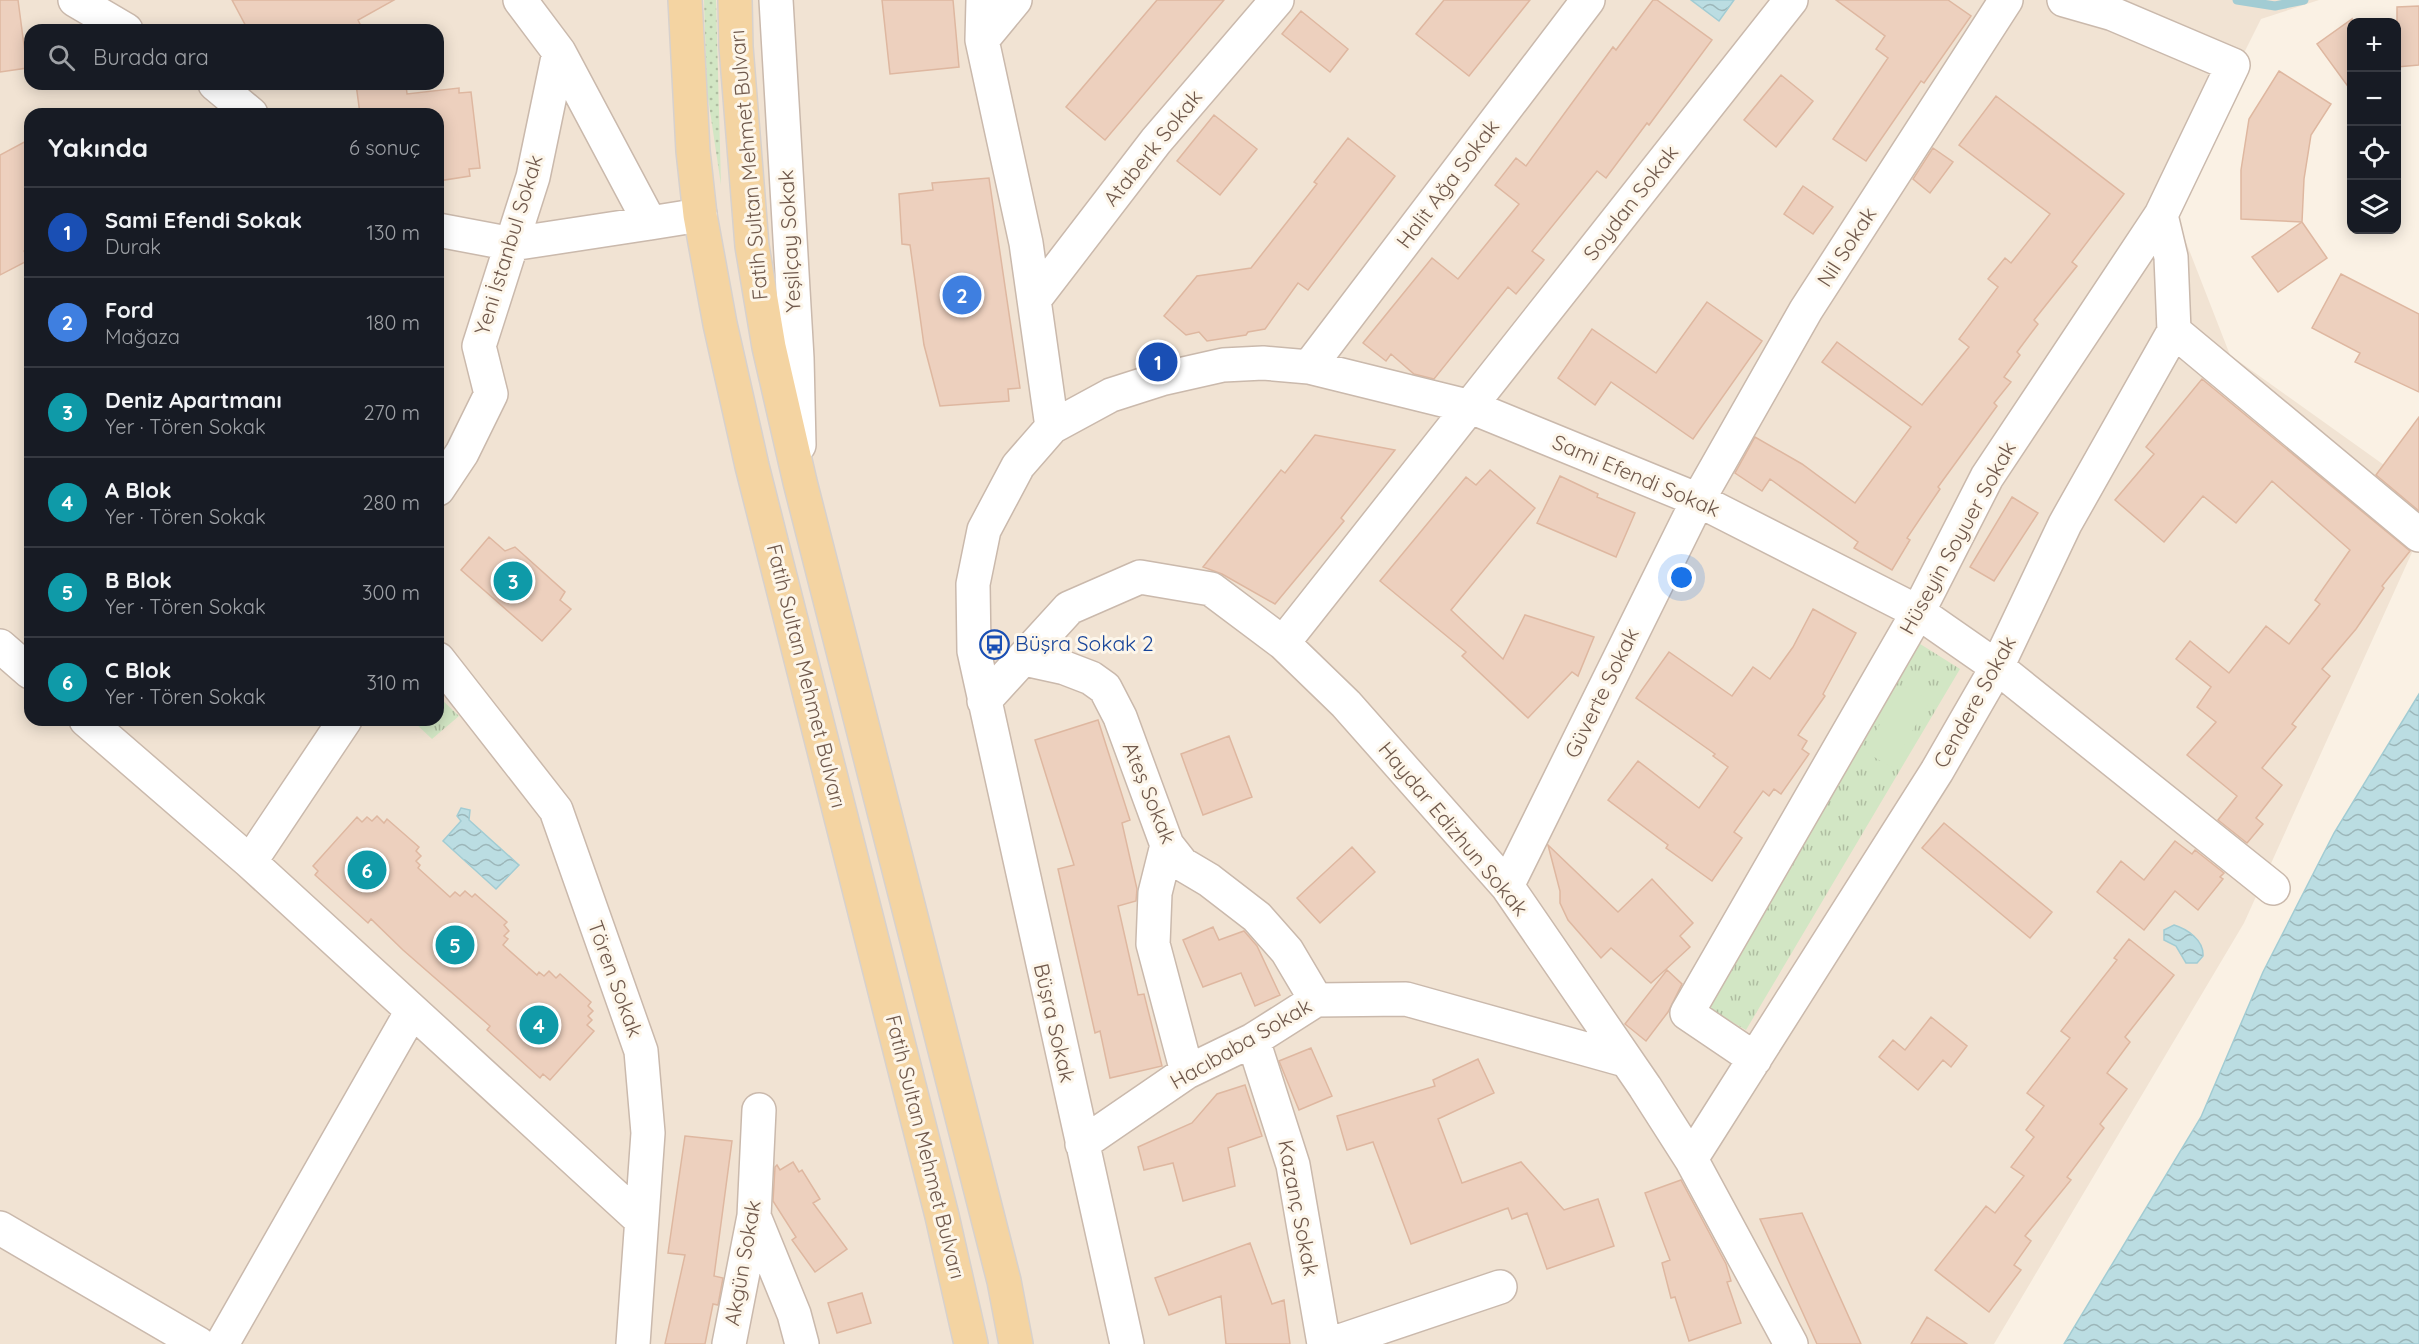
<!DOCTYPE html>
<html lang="tr">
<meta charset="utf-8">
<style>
:root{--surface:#171b24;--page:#20242c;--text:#f1f3f6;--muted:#9ea1a6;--line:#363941;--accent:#da7053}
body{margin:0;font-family:Quicksand,sans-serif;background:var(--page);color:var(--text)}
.controls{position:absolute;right:18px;top:18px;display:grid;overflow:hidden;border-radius:12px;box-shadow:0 3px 15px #0003}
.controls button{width:54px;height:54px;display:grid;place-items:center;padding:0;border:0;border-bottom:2px solid var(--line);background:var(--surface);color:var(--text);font:30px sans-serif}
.you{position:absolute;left:1682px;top:578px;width:21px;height:21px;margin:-15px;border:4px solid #fff;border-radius:50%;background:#1a73e8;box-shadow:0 0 0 9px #1a73e833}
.badge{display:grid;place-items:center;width:39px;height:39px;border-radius:50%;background:var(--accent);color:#fff;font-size:20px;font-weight:700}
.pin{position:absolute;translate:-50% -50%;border:3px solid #fff;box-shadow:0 2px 6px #0006}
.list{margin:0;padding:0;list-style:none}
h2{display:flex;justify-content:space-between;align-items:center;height:78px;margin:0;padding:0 24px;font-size:26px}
h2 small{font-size:20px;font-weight:400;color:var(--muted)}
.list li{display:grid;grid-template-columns:39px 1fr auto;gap:18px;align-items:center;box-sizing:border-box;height:90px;padding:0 24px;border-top:2px solid var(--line)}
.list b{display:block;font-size:22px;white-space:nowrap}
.list p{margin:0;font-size:20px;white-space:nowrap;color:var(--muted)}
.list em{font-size:20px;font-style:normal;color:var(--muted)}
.icon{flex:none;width:33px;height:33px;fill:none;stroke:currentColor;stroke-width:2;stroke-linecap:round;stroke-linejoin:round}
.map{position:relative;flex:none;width:2419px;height:1344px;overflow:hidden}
.search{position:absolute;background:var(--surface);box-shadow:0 3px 15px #0003;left:24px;top:24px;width:420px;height:66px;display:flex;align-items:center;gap:15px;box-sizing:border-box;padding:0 21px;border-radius:18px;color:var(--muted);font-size:22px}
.panel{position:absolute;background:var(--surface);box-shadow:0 3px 15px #0003;left:24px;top:108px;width:420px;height:618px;border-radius:18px}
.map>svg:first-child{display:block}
.residential{fill:#f1e3d3;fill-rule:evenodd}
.grass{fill:url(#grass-dots)}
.park{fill:url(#park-tufts)}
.garden{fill:#d2e6c4}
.water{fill:url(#water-waves);stroke:#a2ccd3;stroke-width:1.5}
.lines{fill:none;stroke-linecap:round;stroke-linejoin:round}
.stream{stroke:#a2ccd3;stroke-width:9}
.building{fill:#edd0be;stroke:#deb7a0;stroke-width:1.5}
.minor-casing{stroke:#cab9ac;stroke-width:36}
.major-casing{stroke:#d7d1cd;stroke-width:36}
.minor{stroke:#fff;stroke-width:33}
.major{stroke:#f4d4a2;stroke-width:33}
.labels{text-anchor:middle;stroke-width:6;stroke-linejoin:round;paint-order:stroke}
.street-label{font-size:21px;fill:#70594c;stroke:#fdf6ea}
.transit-label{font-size:21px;fill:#164399;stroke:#fdf6ea;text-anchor:start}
</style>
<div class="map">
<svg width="2419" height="1344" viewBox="0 0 2419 1344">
<defs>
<pattern id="grass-dots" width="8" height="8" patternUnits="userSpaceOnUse" patternTransform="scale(1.5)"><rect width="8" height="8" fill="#d2e6c4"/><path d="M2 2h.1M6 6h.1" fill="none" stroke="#afbda1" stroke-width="1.8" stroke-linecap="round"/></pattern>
<pattern id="park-tufts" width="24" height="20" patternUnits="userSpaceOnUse" patternTransform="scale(1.5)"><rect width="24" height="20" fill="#d2e6c4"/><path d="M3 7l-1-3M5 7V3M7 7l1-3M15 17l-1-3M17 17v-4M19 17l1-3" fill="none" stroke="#afbda1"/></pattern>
<pattern id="water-waves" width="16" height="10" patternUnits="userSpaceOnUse" patternTransform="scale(1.5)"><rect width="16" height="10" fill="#bbdde2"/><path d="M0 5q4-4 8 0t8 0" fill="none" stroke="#9cb6b9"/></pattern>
</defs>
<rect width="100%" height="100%" fill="#faf1e4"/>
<!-- residential -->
<path class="residential" d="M0,0h2319l-58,19 -91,182 60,154 189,135v47l-175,386 -250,421h-1994zM30,30h408v54h-408zM30,114h408v606h-408z"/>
<!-- grass -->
<path class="grass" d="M704,0h12l5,185 -14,-94z"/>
<!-- park -->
<path class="park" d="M1917,642l43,27 -214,361 -44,-25z
M439,697l20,19 -27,23 -17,-16 3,-3h20z"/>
<!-- garden -->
<path class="garden" d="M1903,685l27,16 -39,66 -27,-16z"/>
<!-- water -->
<path class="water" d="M1691,0h43l-15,21z
M2419,694v650h-355l137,-227 62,-145 71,-139z
M461,808l9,2 -1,10 50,45 -23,24 -53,-48 18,-20 -4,-5z
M2174,925c13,4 30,15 29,31l-6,7h-11l-10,-17 -12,-6v-10z"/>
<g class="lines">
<!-- stream -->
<path class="stream" d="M2237,0l38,6 29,-6"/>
</g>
<!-- building -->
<path class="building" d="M0,0h18l9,68 -27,4z
M232,0h162l-36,20 5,10h-115z
M882,0h71l6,67 -69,7z
M1157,0h67l-119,140 -39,-33z
M1444,0h86l-61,76 -53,-42z
M1653,0h4l55,40 -63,85 -2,-2 -41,55 -9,-7 -65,80 12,9 -28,34 -8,-7 -74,92 -20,-5 -23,-20 -5,7 -23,-18 69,-85 26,21 61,-75 -24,-19 21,-27 10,8 87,-119 3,3z
M1836,0h112l23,16 -47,67 -3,-2 -55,80 -33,-22 55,-81 -12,-9 9,-13z
M2419,6v59l-22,2v-60z
M1301,11l47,38 -18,23 -48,-38z
M2352,19v73l-35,-48z
M2279,71l52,33 -20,31 -7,44 -2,43 -61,-3v-49l8,-51z
M1781,75l32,26 -37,46 -32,-27z
M356,84h50l1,10 52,-6v5l12,-1 9,76 -11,1 1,7 -32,5v-67h-78z
M1996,96l128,98 -52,68 5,4 -43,54 4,4 -21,28 3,3 -16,22 7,5 -17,21 3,3 -59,81 2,2 -33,49 3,2 -18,30 -38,-22 4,-6 -88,-63 -8,12 -27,-18 20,-36 47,27 53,39 56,-76 -89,-65 15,-20 85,63 47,-58 -10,-8 39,-52 -10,-8 17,-21 6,5 39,-49 -91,-69z
M1214,115l43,34 -37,46 -43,-34z
M1348,138l47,38 -87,114 -10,-7 -33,46 -17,3 -2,3 -39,6 -8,-9 -13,3 -22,-19 33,-40 54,-8 66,-84 -3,-2z
M30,139v109l-6,3 5,9 -29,15v-120z
M1933,148l20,14 -23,31 -17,-14z
M989,178l31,210 -12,1 1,12 -69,5 -16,-61 -14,-100 -8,-1 -3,-50 34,-4 -1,-7z
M1803,186l30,21 -20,27 -29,-20z
M2302,222l25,36 -49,34 -26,-35z
M2341,274l78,40v78l-64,-30 5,-9 -48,-25z
M1707,302l55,39 -69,98 -82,-57 -16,23 -37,-27 34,-49 64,44z
M2202,379l208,172 -28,35 2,2 -28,41 -34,40 8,7 -38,48 4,3 -34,41 20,17 -26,33 7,6 -16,19 -29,-23 19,-24 -50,-41 29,-33 -19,-15 14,-20 -35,-28 14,-18 39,32 37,-47 23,18 31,-40 -5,-4 35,-50 -78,-69 -36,42 -33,-27 -39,46 -49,-42 39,-46 -8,-7z
M2419,417v94l-43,-36z
M1315,435l80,15 -54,68 3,3 -69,83 -53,-30 -19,-7 78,-97 4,3z
M1490,470l45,38 -84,102 52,49 22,-44 69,22 -16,39 -6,-4 -44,46 -66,-62 4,-4 -86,-71 86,-104 10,8z
M1560,476l38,18 -1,3 38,16 -19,44 -79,-34z
M2012,497l26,16 -44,68 -24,-14z
M489,537l16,14 10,-4 50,45 -5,8 11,9 -29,32 -81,-71z
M1813,609l43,24 -33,61 2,2 -27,39 9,6 -5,8 7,5 -28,40 -7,-5 -5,7 -6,-5 -29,41 8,6 -30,43 -46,-33 2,-3 -60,-45 30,-39 61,47 29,-41 -15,-11 2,-2 -79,-56 33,-46 63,44 21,-29 17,12 23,-32z
M1098,720l32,100 -8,3 15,66 -1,12 -18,5 20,89 6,-1 18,72 -52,12 -10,-47 -5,2 -37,-164 16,-4 -39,-125z
M1229,736l23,61 -49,18 -22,-61z
M377,816l7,7 3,-4 32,28 -3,4 5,5 -5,5 4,4 -2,3 32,29 5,-5 5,4 5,-5 7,6 3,-3 32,28 -3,3 5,6 -5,5 4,3 -5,6 34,30 2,-3 5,4 5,-5 7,7 4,-4 31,28 -3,4 5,5 -5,5 4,4 -5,5 7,6 -44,49 -7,-6 -3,4 -53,-48 3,-4 -87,-76 -32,-31 -3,4 -53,-48 3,-4 -5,-5 44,-49 5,5 5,-5 5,4z
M1944,823l108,89 -22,26 -108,-90z
M2175,841l17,13 3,-4 29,23 -4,4 3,2 -25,31 -23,-19 -31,39 -47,-38 24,-31 23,19z
M1548,845l70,67 34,-33 41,44 -13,13 10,11 -39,36 -40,-35 -10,10 -33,-38 -8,-17v-12z
M1352,847l23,25 -55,51 -23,-25z
M1213,927l6,13 25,-9 13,15 23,49 -25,11 -14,-33 -38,14 -20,-47z
M2129,939l45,36 -49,62 5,5 -23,31 20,16 -27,35 4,4 -37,49 4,3 -46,56 6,5 -17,24 7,5 -32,42 -54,-42 51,-64 9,7 29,-37 -13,-9 23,-30 -8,-7 18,-24 -17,-13 43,-55 -9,-7 56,-71 -3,-2z
M1667,970l15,14 -14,28 -22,29 -21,-17z
M1931,1017l36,29 -16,21 -8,-7 -25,30 -39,-33 14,-17 12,10z
M1311,1048l21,48 -33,14 -20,-49z
M1478,1059l16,34 -56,26 24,64 59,-21 43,48 34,-11 16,47 -67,23 -20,-56 -15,6 -4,-11 -97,36 -38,-102 -26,8 -10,-34 98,-30 -2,-6z
M1245,1085l17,51 -34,12 7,38 -52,15 -10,-38 -29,7 -6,-23 54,-24 25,-29z
M685,1136l47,5 -18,135 9,2 -5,27 -5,-1 -8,40h-40l20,-89 -17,-2z
M793,1162l6,10 3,-2 18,29 -7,4 34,46 -32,23 -23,-32 4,-3 -23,-36 2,-34 2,-2 3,5z
M1681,1180l45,84 5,17 -4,1 14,41 -52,18 -14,-44 -4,1 -9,-35 8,-3 -25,-67z
M1802,1213l59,131h-44l-57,-125z
M1250,1243l22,61 12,-4 6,44h-64l-5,-48 -52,19 -14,-37z
M862,1293l9,30 -34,10 -9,-30z
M1927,1317l40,27h-56z"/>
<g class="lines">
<defs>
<path id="minor" d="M75,0l51,30
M776,0l21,358 2,87
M983,0l-1,40 44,203 26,184
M982,40l33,-40
M559,52l91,171 50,-8
M215,84l36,30
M438,230l74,14 138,-21
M1034,300l122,-159 121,-141
M2174,331l245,204
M1309,367l279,-367
M438,489l24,-36 29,-59 -12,-48 54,-169 26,-125 -39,-52
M1283,643l508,-643
M0,646l30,26
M438,659l118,151 85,241 7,82 -15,211
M1024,659l41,9 26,10 14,10 15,29 47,128 15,19 27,16 48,37 30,34 29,49
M984,701l85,-93 71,-31 71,12 72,54 63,61 161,182 138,201 46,72 100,185
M86,720l164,142 390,357
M1167,845l-12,48 -2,51 34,128
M250,862l95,-142
M1507,886l191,-386 108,-190 200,-310
M1253,1040l40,125 31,179
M1755,1059l-68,-46 231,-401 69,-135 174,-262 72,-150 -120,-51 -49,-14
M1082,1144l105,-72 66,-32 63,-40 90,-1 219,61
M1691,1159l246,-388 60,-104 68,-143 109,-193 -3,-74 -10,-42
M754,1216l40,98 8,30
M0,1228l199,116
M222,1344l190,-333
M729,1344l25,-128 5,-106
M1127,1344l-153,-693 -1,-67 11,-54 34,-64 34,-39 59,-32 50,-16 62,-14 40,-2 46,4 162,40 227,93 220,112 79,55 276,221
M1331,1344l169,-57"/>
<path id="major" d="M685,0l8,151 7,64 20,109 32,142 190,750 29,128
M735,0l1,47 16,199 17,101 31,135 204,799 12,63"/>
</defs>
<!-- minor casing -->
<use href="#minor" class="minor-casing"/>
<!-- major casing -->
<use href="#major" class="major-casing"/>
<!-- minor -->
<use href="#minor" class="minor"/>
<!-- major -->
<use href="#major" class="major"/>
</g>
<!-- icons -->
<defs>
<symbol id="bus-ring" viewBox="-11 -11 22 22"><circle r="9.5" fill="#fdf6ea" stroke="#1a4fb4" stroke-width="1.5"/><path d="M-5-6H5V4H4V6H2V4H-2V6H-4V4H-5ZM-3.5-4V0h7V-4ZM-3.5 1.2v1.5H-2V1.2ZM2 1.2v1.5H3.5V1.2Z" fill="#1a4fb4"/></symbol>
</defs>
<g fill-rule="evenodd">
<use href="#bus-ring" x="978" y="628" width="33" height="33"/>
</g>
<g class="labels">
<!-- street labels -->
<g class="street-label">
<text transform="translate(1153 148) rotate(-51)" y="7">Ataberk Sokak</text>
<text transform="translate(749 165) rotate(-95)" y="7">Fatih Sultan Mehmet Bulvarı</text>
<text transform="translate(1448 184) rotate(-53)" y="7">Halit Ağa Sokak</text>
<text transform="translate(1631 203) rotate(-52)" y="7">Soydan Sokak</text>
<text transform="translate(790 241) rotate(-93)" y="7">Yeşilçay Sokak</text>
<text transform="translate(509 245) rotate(-73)" y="7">Yeni İstanbul Sokak</text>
<text transform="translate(1847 247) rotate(-57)" y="7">Nil Sokak</text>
<text transform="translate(1636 476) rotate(23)" y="7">Sami Efendi Sokak</text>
<text transform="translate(1958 538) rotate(-61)" y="7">Hüseyin Soyuer Sokak</text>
<text transform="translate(806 676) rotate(76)" y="7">Fatih Sultan Mehmet Bulvarı</text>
<text transform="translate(1602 693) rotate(-64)" y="7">Güverte Sokak</text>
<text transform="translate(1975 702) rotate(-61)" y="7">Cendere Sokak</text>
<text transform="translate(1149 793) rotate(68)" y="7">Ateş Sokak</text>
<text transform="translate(1453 829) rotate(50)" y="7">Haydar Edizhun Sokak</text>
<text transform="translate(615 979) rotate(70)" y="7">Tören Sokak</text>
<text transform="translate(1054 1023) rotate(77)" y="7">Büşra Sokak</text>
<text transform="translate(1241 1044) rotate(-30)" y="7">Hacıbaba Sokak</text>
<text transform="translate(925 1147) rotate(76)" y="7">Fatih Sultan Mehmet Bulvarı</text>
<text transform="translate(1298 1208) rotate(79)" y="7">Kazanç Sokak</text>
<text transform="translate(743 1263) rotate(-80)" y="7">Akgün Sokak</text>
</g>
<!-- transit labels -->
<g class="transit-label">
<text x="1015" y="651">Büşra Sokak 2</text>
</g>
</g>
</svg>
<div class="controls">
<button>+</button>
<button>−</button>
<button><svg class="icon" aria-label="locate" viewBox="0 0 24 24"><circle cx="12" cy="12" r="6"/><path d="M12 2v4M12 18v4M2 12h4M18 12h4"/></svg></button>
<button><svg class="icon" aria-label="layers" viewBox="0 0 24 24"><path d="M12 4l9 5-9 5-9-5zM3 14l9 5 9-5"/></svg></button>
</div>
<div class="you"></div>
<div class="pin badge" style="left:1158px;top:362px;background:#1a4fb4">1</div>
<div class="pin badge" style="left:962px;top:295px;background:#3f7fe0">2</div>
<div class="pin badge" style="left:513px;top:581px;background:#0f9aa8">3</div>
<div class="pin badge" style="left:539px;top:1025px;background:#0f9aa8">4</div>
<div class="pin badge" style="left:455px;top:945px;background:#0f9aa8">5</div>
<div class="pin badge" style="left:367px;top:870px;background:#0f9aa8">6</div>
<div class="search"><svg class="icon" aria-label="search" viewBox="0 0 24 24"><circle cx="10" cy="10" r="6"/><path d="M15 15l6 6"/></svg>Burada ara</div>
<section class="panel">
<h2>Yakında<small>6 sonuç</small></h2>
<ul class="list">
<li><span class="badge" style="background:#1a4fb4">1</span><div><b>Sami Efendi Sokak</b><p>Durak</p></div><em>130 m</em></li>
<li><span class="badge" style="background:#3f7fe0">2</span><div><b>Ford</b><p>Mağaza</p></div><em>180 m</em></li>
<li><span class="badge" style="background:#0f9aa8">3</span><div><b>Deniz Apartmanı</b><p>Yer · Tören Sokak</p></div><em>270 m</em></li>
<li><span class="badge" style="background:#0f9aa8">4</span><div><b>A Blok</b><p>Yer · Tören Sokak</p></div><em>280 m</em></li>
<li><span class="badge" style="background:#0f9aa8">5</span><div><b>B Blok</b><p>Yer · Tören Sokak</p></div><em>300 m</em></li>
<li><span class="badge" style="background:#0f9aa8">6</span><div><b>C Blok</b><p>Yer · Tören Sokak</p></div><em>310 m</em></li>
</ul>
</section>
</div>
